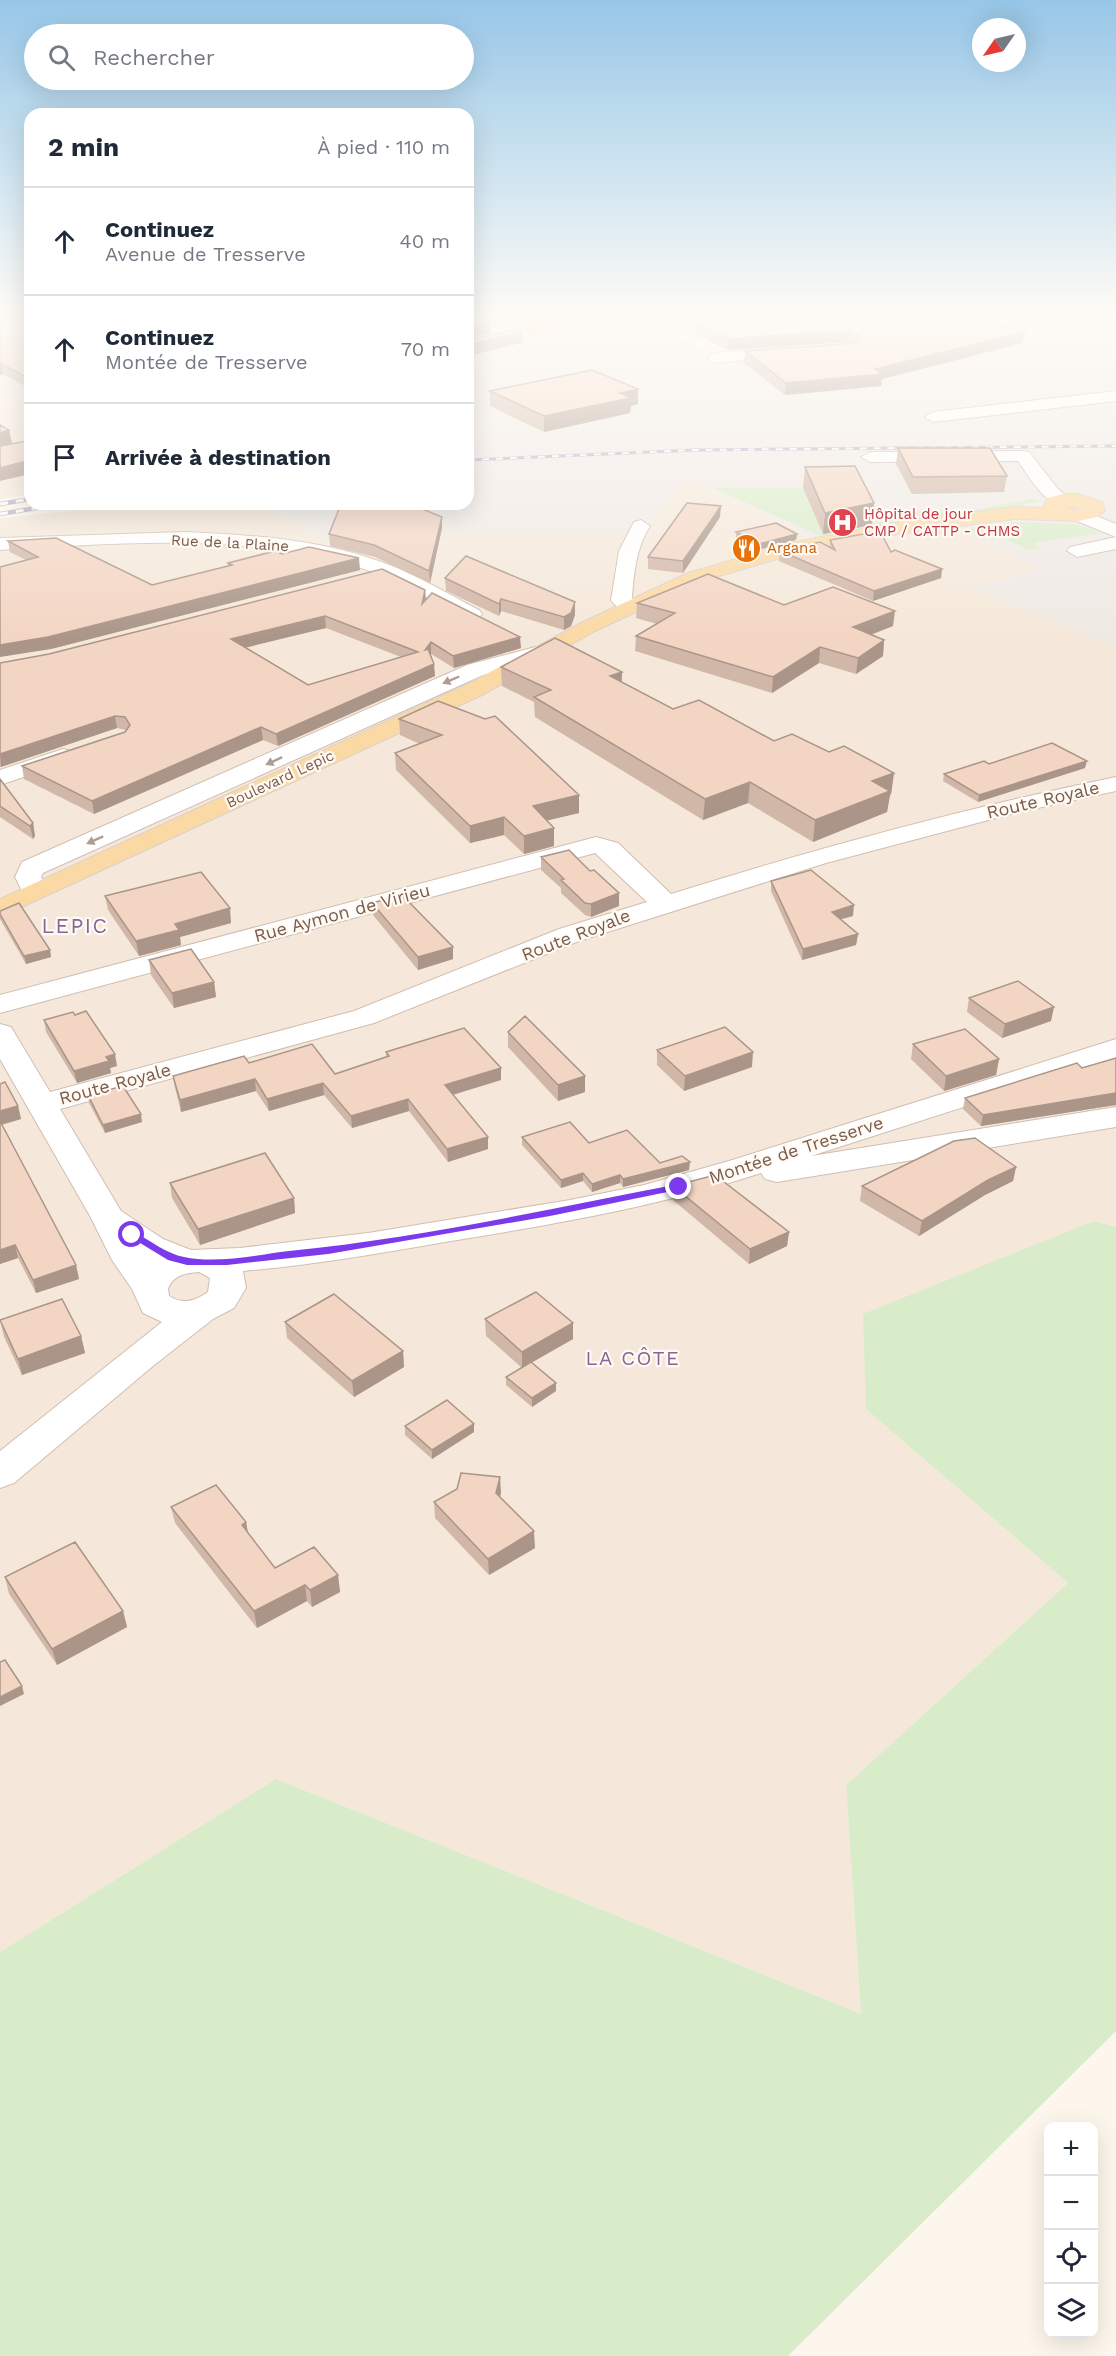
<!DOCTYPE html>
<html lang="fr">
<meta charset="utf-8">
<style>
:root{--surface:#fff;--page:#f2f2f3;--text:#1f2937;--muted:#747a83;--line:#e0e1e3}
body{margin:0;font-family:"Work Sans",sans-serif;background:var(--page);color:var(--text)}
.controls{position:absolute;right:18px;bottom:18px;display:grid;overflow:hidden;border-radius:12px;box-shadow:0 6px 24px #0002}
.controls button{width:54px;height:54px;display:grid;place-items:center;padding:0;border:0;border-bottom:2px solid var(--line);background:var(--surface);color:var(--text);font:30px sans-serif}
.compass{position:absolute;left:972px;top:18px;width:54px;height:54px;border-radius:50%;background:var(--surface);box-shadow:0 6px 24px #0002;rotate:236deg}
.stop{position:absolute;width:18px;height:18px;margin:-14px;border:4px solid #7c3aed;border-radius:50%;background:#fff}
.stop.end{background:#7c3aed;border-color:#fff;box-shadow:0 2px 6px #0008}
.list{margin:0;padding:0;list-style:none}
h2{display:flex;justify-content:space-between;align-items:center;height:78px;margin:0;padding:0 24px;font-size:26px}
h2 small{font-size:20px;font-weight:400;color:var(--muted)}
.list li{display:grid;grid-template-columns:39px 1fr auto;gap:18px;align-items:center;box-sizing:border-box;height:108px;padding:0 24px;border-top:2px solid var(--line)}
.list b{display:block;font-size:22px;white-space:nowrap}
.list p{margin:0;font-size:20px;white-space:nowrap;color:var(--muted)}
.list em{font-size:20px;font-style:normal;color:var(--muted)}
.icon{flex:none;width:33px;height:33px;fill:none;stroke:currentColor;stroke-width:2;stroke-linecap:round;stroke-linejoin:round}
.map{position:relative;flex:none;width:1116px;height:2356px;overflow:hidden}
.search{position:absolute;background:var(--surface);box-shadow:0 6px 24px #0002;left:24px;top:24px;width:450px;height:66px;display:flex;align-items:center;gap:15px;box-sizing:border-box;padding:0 21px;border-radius:33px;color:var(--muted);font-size:22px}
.panel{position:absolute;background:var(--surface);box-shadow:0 6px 24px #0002;left:24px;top:108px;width:450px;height:402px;border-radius:18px}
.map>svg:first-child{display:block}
.residential{fill:#f5e8da}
.industrial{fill:#efe9e4}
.green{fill:#d8ecc9}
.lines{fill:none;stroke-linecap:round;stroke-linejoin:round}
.minor-casing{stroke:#d1beb0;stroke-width:2}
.major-casing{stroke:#dad1cd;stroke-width:2}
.minor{fill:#fff;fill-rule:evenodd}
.major{fill:#fbd9a5;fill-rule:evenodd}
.rail-far1-casing{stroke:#b9a8c9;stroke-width:3}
.rail-casing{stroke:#b9a8c9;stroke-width:4.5}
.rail-far1{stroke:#fffaf3;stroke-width:2;stroke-dasharray:7;stroke-linecap:butt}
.rail{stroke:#fffaf3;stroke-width:3;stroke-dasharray:8;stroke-linecap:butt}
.wall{fill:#d1b7a8;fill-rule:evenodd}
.shaded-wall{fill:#aa9588}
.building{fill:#f3d5c3;stroke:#aa9588;stroke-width:1.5;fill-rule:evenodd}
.oneway{fill:#af9d94}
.route{fill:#7c3aed}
.labels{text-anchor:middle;stroke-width:4.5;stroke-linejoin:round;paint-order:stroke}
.far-health-label{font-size:15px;fill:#be3a42;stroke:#fffaf3;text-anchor:start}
.far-street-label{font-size:15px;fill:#7a5c4d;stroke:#fffaf3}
.far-food-label{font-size:15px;fill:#c56008;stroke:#fffaf3;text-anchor:start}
.street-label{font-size:18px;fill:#7a5c4d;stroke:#fffaf3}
.neighbourhood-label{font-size:20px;letter-spacing:1.5px;fill:#846695;stroke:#fffaf3}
.quarter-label{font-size:21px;letter-spacing:1.5px;fill:#846695;stroke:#fffaf3}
</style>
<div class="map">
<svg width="1116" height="2356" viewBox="0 0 1116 2356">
<rect width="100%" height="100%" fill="#fdf6ec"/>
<!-- residential -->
<path class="residential" d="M0,311h30v183l-30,5z
M686,479l143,66 111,-20 19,4 81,40 -66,19 142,59v580l-22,-6 -228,188 202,174 -222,202 15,230 -585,-236 -276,173v-1434l92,-9 170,-5 56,33z"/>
<!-- industrial -->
<path class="industrial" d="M947,311h169v336l-143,-59 66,-19 -80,-40 -19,-4 -111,20 -143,-66 -43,53 -325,5 -56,-33h206v-153l158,-37 93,42 287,-13z"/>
<!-- green -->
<path class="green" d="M713,488h89l15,31 26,9 45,-8 -4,-9 91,-1 56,-11 8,2 -45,10 -61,4 -112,21z
M1014,522l60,2 28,9 -68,10 6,5 -11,2 -40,-19 -21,2 -7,-3z
M1094,1221l22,6v804l-328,325h-788v-404l276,-173 585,235 -15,-229 222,-202 -202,-174 -3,-95z"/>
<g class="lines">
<defs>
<path id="minor" d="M623,311h20l33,14 65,-1 7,4 -7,4 -67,1z
M790,347l8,5 -3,3 -80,8 -8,-5 8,-5z
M1116,391v10l-183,21 -8,-5 8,-5z
M1023,451l6,1 29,37 14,11 -2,4c-24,6 -40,-27 -52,-43l-148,1 -9,-5 9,-5z
M1079,509l37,15v13l-44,-18 -2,-4z
M641,520l9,6c-14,22 -16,47 -18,72l8,8 -3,4c-11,3 -20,-1 -26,-10l8,-49 15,-29z
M184,532c68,3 137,7 200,31 33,12 64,31 95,47l3,4 -3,4h-14c-35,-17 -69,-40 -107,-51 -115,-35 -240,-24 -358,-17v-12z
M1116,537v12l-39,8 -10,-6 3,-4z
M547,644l8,1 3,5 -3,5 -72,20 -440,198 -2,4 6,14 -4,6 -9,2 -9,-2 -10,-20 7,-15 445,-197z
M63,749l8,2 4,5 -4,5 -71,24v-15z
M1116,777v14l-101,22 -189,50 -247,78 -205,82 -314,86 61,102 42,28 28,11 49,-2 128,-15 202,-33 74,-15 85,-24 387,-122v19l-305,98 305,-49v20l-339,55 -12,-3 -4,-6c-101,33 -205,51 -310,68 -69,12 -138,24 -208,30l3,17 -12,20 -21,11 -60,47 -139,117 -14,5v-37l162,-129 -19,-9 -11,-24 -20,-29 -22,-44 -90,-157v-35l11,3 39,65 304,-81 205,-82 88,-27 -52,-49 -595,160v-18l596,-158 22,6 53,51c147,-46 294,-86 445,-117zM199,1272l11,6 -2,14c-13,9 -25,13 -39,4l-1,-7c5,-14 18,-16 31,-17z"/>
<path id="major" d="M595,311h26l-2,3 -151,36v-10z
M1063,494h15l24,8 3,9 -8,6 -18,4 -64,-2 -112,14 -109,21 -92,27 -107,50 -111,63 -484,223v-18l468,-215 113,-61 107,-50 103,-30 112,-22 112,-14 28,1 4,-10zM1062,506l23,3 -12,1z"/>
</defs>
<!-- minor casing -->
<use href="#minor" class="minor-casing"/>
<!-- major casing -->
<use href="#major" class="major-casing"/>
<!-- minor -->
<use href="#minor" class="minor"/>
<!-- major -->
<use href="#major" class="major"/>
<defs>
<path id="rail-far1" d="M468,460l227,-10 421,-4"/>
<path id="rail" d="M0,504l30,-5
M0,514l61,-10"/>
</defs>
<!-- rail-far1 casing -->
<use href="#rail-far1" class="rail-far1-casing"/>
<!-- rail casing -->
<use href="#rail" class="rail-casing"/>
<!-- rail-far1 -->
<use href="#rail-far1" class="rail-far1"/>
<!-- rail -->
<use href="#rail" class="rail"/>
</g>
<!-- wall -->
<path class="wall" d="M0,311h30v78l-27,-15 -3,1z
M649,311h187l-38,10 -122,2z
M799,322l224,21 -141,36 -1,7 -96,9 -41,-32 1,-12 107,-8 -2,-1 -122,8 -32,-15v-11z
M490,391l148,13 -7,2 -1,7 -86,19 -54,-26z
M898,448l109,28 -3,16 -92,2 -16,-30z
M805,467l69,36 -2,22 -49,9 -20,-46z
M442,517v11l-12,55 -55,-26 -45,-11 -1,-12z
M720,517l-37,56 -35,-4v-12z
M736,532l61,2 -1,6 -38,10 -22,-12z
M830,540l61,12 51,17 -1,9 -68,23 -94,-40 1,-10 50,-4z
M8,541l144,44 76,-19v-3l54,-9 78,16 -309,79 -25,-89 -16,-8z
M445,578l130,37 -4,11 -7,4 -63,-19 -2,5 -53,-25z
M425,590l1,10 95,48 -67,20 -23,-14 4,22 -157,70 -15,-6 -169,74 -70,-35 -2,-13 103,-34 1,-2 -9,-2 -117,39v-104zM326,628l75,29 -93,28 -63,-38z
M637,603l147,2 109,21 -22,9 13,5 -1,16 -27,18 -37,-11 -47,30 -137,-42 1,-15 21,-12 -21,-6z
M501,667l121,5v10l51,27 101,32 55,11 65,21 -3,21 -1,1 -3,17 -74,30 -65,-39 -45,17 -168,-103 -1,-15 -32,-16z
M438,701l141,94v18l-33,7 8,8v18l-30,8 -20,-19 -34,8 -74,-73 -1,-17 25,-9 -20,-9 -1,-16z
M989,764l96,4 -107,34 -35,-21 1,-7z
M0,779l33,44 2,13 -2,3 -33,-22z
M541,857l78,36v13l-28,11 -6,-2 -24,-22v-5l-20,-18z
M771,881l82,35 -13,3 18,15 -2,11 -54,15 -31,-69z
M105,896l126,27 -51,14 1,8 -42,11 -31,-46z
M372,903l81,56 -35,11 -45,-55z
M0,911l50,39 1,7 -25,7 -26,-45z
M149,960l65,22 2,15 -42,11 -23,-33z
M969,998l82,23 -49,17 -35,-26z
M44,1020l73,46 -7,2 1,5 -34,10 -31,-51z
M508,1032l77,44v16l-27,9 -50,-54z
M913,1044l86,15 -3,16 -52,16 -33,-32z
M657,1050l95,17 -68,24 -27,-26z
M386,1052l115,28 -48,15 35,42v12l-40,13 -39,-51 -57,17 -28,-33 -55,16 -13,-20 -75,21 -6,-24 -2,-12 76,-13 86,11 51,-17z
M1116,1058v47l-135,21 -18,-17 2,-11 117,-30z
M0,1084l18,22 3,13 -19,6 74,140 3,14 -43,14 -18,-35 -18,6z
M88,1095l54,27 -37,11 -16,-30z
M522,1137l67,6 71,20 29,7 -66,17 -3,-4 -28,9 -9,-11 -22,7 -39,-43z
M1016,1167l-3,14 -28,14 -66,41 -59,-35 2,-15z
M170,1183l124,15 1,15 -95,32 -28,-47z
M673,1186l116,46 -2,14 -38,18 -76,-64z
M485,1319l88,20 -42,24 25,28 -24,16 -26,-22v-8l16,-9 -36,-32z
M0,1320l81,16 4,17 -63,22 -18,-38z
M285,1322l118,29 1,16 -50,30 -67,-59z
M474,1424v8l-42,27 -27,-24v-9z
M500,1477v19l35,52 -46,27 -54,-57 -1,-16z
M171,1507l75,15 2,11 27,35 63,7 2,17 -28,15 -5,-6 -50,27 -82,-105z
M5,1577l118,34 4,16 -70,38 -48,-71z"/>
<!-- shaded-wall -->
<path class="shaded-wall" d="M0,311h29l1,3 -30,4z
M495,311h71l-76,12v10l-22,5v-11l2,-13z
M798,311h38l-38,10z
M851,330l-1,12 -122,8v-11z
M522,332v11l-54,13v-11z
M1025,332l-2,11 -141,36 -1,7 -96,9 1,-12 89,-14z
M0,363h1l2,11 -3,1z
M638,389v15l-7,2 -1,7 -86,19v-16l76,-23z
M9,430l3,13 -12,3v-13z
M30,460v14l-30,7v-13z
M874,503l-2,22 -49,9 2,-21z
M721,506l-1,11 -37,56v-12z
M442,517v11l-12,55 -1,-12z
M797,534l-1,6 -38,10 1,-6z
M359,558l1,12 -309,79 -51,8v-12z
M942,569l-1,9 -68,23 1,-10z
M425,590l1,12 -4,2z
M501,599v12l-2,5v-12z
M575,602v13l-4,11 -7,4v-13z
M895,611l-2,15 -42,16 2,-15z
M325,616l1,12 -94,23 -1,-12z
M520,637l1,11 -67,20 -1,-12z
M884,640l-1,16 -27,18 2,-16z
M431,642v12l-6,7v-11z
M820,647l-1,16 -47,30 1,-16z
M434,664l1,12 -157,70 -2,-12z
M622,672l-1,20 -11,-16z
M115,716l2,12 -116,39 -1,-13z
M261,727l2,13 -169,74 -2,-13z
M1087,761l-2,7 -107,34 1,-7z
M894,773l-3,21 -1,1 -3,17 -74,30 2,-22 57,-39z
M750,782l-2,21 -45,17 2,-21z
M579,795v18l-46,11v-18z
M504,817v18l-34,8v-17z
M33,823l2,13 -2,3 -3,-13z
M554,828v18l-30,8v-18z
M619,893v13l-28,11v-13z
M854,905l-1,11 -22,6 1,-10z
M230,908l1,15 -51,14 1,8 -42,11 -3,-15 39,-17z
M858,934l-2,11 -54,15 1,-11z
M453,947v12l-35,11v-13z
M50,950l1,7 -25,7 -2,-8z
M214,982l2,15 -42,11 -2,-15z
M1054,1007l-3,14 -49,17 3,-14z
M753,1052l-1,15 -68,24 1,-15z
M115,1054l2,12 -7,2 1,5 -34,10 -3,-12 32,-14z
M999,1059l-3,16 -52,16 2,-15z
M501,1068v12l-56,17v-12z
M585,1076v16l-27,9v-16z
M255,1079l1,12 -75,21 -1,-12z
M323,1083l1,12 -55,16 -2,-12z
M1116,1093v12l-135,21 2,-11z
M408,1099l1,12 -57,17 -1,-12z
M18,1106l3,13 -21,6v-14z
M141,1114l1,8 -37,11 -2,-8z
M488,1137v12l-40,13 -1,-13z
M690,1162l-1,8 -66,17v-8z
M1016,1167l-3,14 -28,14 -66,41 3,-15 66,-41z
M583,1173v8l-22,7v-8z
M620,1175v8l-28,9v-8z
M294,1198l1,15 -95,32 -2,-16z
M789,1232l-2,14 -38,18 1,-15z
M15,1245l3,13 -18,6v-14z
M76,1265l3,14 -43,14 -3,-13z
M573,1323v16l-51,29v-16z
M81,1336l4,17 -63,22 -4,-16z
M403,1351l1,16 -50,30 -2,-16z
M556,1383v8l-24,16v-9z
M474,1424v8l-42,27v-9z
M500,1477l1,16 -4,16 -1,-16z
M246,1522l3,17 -7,-14z
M534,1531l1,17 -46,27 -1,-16z
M338,1575l2,17 -28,15 -2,-17z
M305,1585l2,16 -50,27 -3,-17z
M123,1611l4,16 -70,38 -5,-16z
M22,1686l2,8 -24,12v-9z"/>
<!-- building -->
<path class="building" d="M29,311h1v68l-30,-16v-46l30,-3z
M468,311h27l-25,3 20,7 -22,6z
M675,311h46l-44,1z
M845,311h108l72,21 -150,37 8,5 -97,9 -41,-32 111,-8 4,-7 -9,-6 -123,9 -32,-15 103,-2z
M515,330l7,2 -54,13v-5z
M592,370l46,19 -18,4 11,5 -87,18 -54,-25z
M0,425l9,5 -9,3z
M27,441l3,2v17l-30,8v-22z
M898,448h92l17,28 -94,1z
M855,466l19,37 -49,10 -20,-46z
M687,503l34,3 -38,55 -35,-4z
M341,504h69l32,13 -13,54 -55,-26 -45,-11z
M776,523l21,11 -38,10 -23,-12z
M880,531l11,21 4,-2 47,19 -68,22 -94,-40 40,-9 15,8 -5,-10z
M56,538l96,47 80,-20 -4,-2 47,-12 7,3 27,-7 50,11 -311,79 -48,8v-78l38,-10 -30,-16z
M466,556l109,46 -4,11 -7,4 -63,-18 -2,5 -54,-26z
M382,569l43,21 -3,14 10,-11 88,44 -67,19 -22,-14 -6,8 3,-1 6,15 -158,70 -15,-7 -169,74 -70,-35 103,-34 5,-7 -5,-8 -10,-1 -115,38v-91l49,-9zM325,616l93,36 -110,33 -77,-46z
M708,574l76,31 49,-18 62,24 -42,16 31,13 -26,18 -38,-11 -47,30 -137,-41 39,-23 -38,-10z
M555,638l67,34 -12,4 63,33 26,-9 75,41 18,-7 37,18 15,-6 50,27 -22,8 18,10 -75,29 -65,-38 -45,17 -171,-102 17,-7 -50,-23z
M438,701l47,18 10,-3 84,79 -46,11 21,22 -30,8 -20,-19 -34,9 -75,-73 47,-18 -43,-16z
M1052,743l35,18 -108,34 -35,-21 40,-13 5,3z
M0,779l33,44 -3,3 -30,-20z
M569,850l21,21 4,-1 25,23 -28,11 -6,-1 -24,-23 3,-1 -23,-22z
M811,870l43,35 -22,7 26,22 -55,15 -32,-68z
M201,872l29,36 -55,16 4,6 -43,11 -31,-45z
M402,895l51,52 -35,10 -46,-54z
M19,903l31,47 -26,6 -24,-42v-3z
M191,949l23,33 -42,11 -23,-33z
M1018,981l36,26 -49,17 -36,-26z
M86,1011l29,43 -9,3 3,4 -35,10 -30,-51 29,-8 2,3z
M525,1016l60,60 -27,9 -50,-53z
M725,1027l28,25 -68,24 -28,-26z
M464,1028l37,40 -56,17 43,52 -41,12 -39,-50 -57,17 -28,-33 -56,16 -12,-20 -75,21 -7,-24 71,-20 5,7 63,-19 23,30 54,-18 -3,-4z
M965,1029l34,30 -53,17 -33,-32z
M1116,1058v35l-133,22 -18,-17 112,-35 5,5z
M5,1082l13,24 -18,5v-27z
M123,1086l18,28 -38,11 -15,-30z
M0,1121l76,144 -43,15 -18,-35 -15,5z
M570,1122l19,21 38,-13 33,33 22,-7 8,6 -67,17 -3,-4 -28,9 -9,-11 -22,7 -39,-43z
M975,1138l41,29 -28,13 -66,41 -60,-35 92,-45z
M265,1153l29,45 -96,31 -28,-46z
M715,1175l74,57 -39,17 -77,-63z
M536,1292l37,31 -51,29 -37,-33z
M334,1294l69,57 -51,30 -67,-59z
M62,1299l19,37 -63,23 -18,-39z
M531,1362l25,21 -24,15 -26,-21z
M447,1400l27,24 -42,26 -27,-24z
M461,1473l39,4 -4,16 38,38 -46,28 -54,-57 23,-13z
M216,1485l30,37 -4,3 33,43 39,-21 24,28 -28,15 -5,-5 -51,26 -83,-104z
M75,1542l48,69 -71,38 -47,-72z
M5,1660l17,26 -22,11v-35z"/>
<!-- one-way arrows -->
<defs><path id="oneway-solid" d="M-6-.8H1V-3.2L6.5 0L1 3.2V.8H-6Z" transform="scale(1.5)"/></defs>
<g class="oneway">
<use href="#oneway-solid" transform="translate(451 680) rotate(157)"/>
<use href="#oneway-solid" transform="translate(274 761) rotate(155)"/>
<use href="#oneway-solid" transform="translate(95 840) rotate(156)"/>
</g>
<!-- sky -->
<linearGradient id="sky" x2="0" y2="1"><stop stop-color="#97c7e8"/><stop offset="0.49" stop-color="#fefbf6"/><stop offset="1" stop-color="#fefbf6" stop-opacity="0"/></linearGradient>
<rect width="1116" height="641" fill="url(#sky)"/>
<!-- route -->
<path class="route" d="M679,1184h3v5l-132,27 -222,38 -101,11h-40l-19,-5 -41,-25 9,-2c15,8 31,21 48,24 33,7 72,-2 105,-6 130,-13 261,-42 390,-67z"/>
<!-- icons -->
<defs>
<symbol id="hospital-disc" viewBox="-11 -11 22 22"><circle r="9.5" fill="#e0444e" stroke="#fffaf3"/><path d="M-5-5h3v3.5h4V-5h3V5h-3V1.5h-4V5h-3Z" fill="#fff"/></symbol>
<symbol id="restaurant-disc" viewBox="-11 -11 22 22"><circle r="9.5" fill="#e8710a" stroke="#fffaf3"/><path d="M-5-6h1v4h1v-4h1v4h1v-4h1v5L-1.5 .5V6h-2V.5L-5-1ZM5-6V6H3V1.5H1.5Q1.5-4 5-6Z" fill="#fff"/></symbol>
</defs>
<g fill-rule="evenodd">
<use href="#hospital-disc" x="826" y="506" width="33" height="33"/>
<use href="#restaurant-disc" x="730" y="532" width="33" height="33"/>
</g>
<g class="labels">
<!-- far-health labels -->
<g class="far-health-label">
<text x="864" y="519">Hôpital de jour<tspan x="864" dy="17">CMP / CATTP - CHMS</tspan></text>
</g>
<!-- far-street labels -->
<g class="far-street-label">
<text transform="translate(230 543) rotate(3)" y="5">Rue de la Plaine</text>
<text transform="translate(280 779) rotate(-25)" y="5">Boulevard Lepic</text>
</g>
<!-- far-food labels -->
<g class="far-food-label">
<text x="767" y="553">Argana</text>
</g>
<!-- street labels -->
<g class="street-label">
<text transform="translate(1043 800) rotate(-13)" y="6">Route Royale</text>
<text transform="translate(342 913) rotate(-15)" y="6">Rue Aymon de Virieu</text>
<text transform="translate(576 935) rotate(-21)" y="6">Route Royale</text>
<text transform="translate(115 1084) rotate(-15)" y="6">Route Royale</text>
<text transform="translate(796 1150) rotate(-18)" y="6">Montée de Tresserve</text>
</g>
<!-- neighbourhood labels -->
<g class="neighbourhood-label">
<text x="633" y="1365">LA CÔTE</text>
</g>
<!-- quarter labels -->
<g class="quarter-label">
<text x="75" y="933">LEPIC</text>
</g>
</g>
</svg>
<div class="controls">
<button>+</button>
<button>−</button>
<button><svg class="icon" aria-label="locate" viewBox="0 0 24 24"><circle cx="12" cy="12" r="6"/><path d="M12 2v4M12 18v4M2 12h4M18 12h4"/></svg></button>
<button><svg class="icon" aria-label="layers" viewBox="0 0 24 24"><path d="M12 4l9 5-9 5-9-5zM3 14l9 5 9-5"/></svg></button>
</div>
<svg class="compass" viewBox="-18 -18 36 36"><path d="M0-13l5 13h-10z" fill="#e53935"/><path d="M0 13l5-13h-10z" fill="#747a83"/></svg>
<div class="stop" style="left:132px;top:1235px"></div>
<div class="stop end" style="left:679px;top:1187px"></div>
<div class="search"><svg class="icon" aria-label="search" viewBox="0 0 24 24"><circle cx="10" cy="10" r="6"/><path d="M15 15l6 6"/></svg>Rechercher</div>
<section class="panel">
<h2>2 min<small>À pied · 110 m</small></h2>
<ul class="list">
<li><svg class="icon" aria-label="ahead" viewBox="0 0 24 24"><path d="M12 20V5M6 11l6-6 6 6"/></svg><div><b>Continuez</b><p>Avenue de Tresserve</p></div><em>40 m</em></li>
<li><svg class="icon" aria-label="ahead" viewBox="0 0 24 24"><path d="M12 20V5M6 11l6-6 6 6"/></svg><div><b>Continuez</b><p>Montée de Tresserve</p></div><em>70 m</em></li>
<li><svg class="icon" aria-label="arrive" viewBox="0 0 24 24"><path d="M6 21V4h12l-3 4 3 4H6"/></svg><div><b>Arrivée à destination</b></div></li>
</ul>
</section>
</div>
